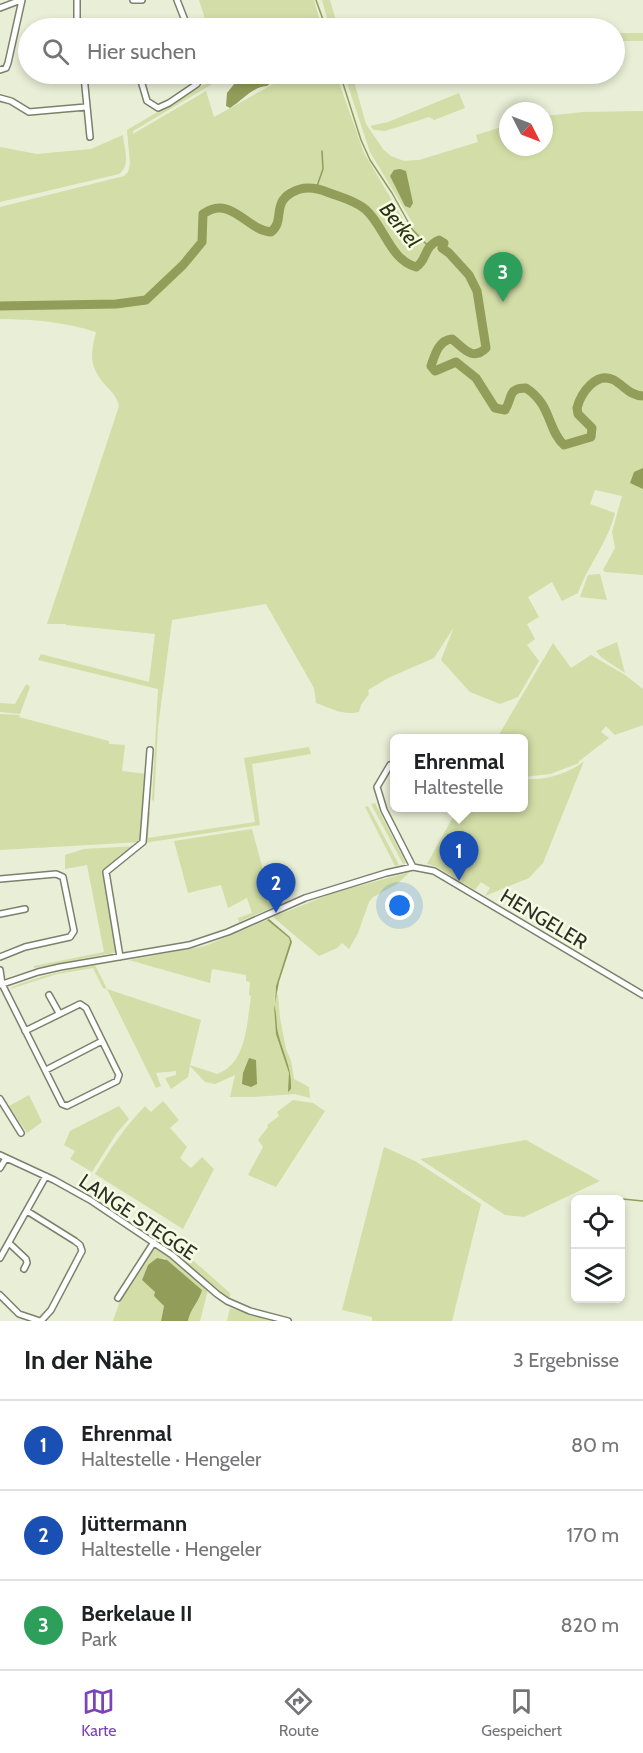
<!DOCTYPE html>
<html lang="de">
<meta charset="utf-8">
<style>
:root{--surface:#fff;--page:#f2f2f2;--text:#202124;--muted:#757577;--line:#e0e0e0;--accent:#7c42b8}
body{margin:0;font-family:Cabin,sans-serif;background:var(--page);color:var(--text)}
.controls{position:absolute;right:18px;bottom:18px;display:grid;overflow:hidden;border-radius:9px;box-shadow:0 3px 9px #0003}
.controls button{width:54px;height:54px;display:grid;place-items:center;padding:0;border:0;border-bottom:2px solid var(--line);background:var(--surface);color:var(--text);font:30px sans-serif}
.compass{position:absolute;left:499px;top:102px;width:54px;height:54px;border-radius:50%;background:var(--surface);box-shadow:0 3px 9px #0003;rotate:132deg}
.you{position:absolute;left:400px;top:906px;width:21px;height:21px;margin:-15px;border:4px solid #fff;border-radius:50%;background:#1a73e8;box-shadow:0 0 0 9px #1a73e833}
.badge{display:grid;place-items:center;width:39px;height:39px;border-radius:50%;background:var(--accent);color:#fff;font-size:20px;font-weight:700}
.pin{position:absolute;translate:-50% -50px;filter:drop-shadow(0 2px 3px #0008)}
.pin::after{content:'';position:absolute;top:32px;width:21px;height:18px;background:inherit;clip-path:polygon(0 0,100% 0,50% 100%)}
.popup{position:absolute;left:390px;top:734px;width:138px;height:78px;box-sizing:border-box;display:grid;place-content:center;border-radius:9px;background:var(--surface);filter:drop-shadow(0 2px 4px #0005);font-size:20px;white-space:nowrap;color:var(--muted)}
.popup b{font-size:22px;color:var(--text)}
.popup::after{content:'';position:absolute;left:50%;top:100%;margin-left:-12px;border:12px solid transparent;border-top-color:var(--surface)}
.list{margin:0;padding:0;list-style:none}
h2{display:flex;justify-content:space-between;align-items:center;height:78px;margin:0;padding:0 24px;font-size:26px}
h2 small{font-size:20px;font-weight:400;color:var(--muted)}
.list li{display:grid;grid-template-columns:39px 1fr auto;gap:18px;align-items:center;box-sizing:border-box;height:90px;padding:0 24px;border-top:2px solid var(--line)}
.list b{display:block;font-size:22px;white-space:nowrap}
.list p{margin:0;font-size:20px;white-space:nowrap;color:var(--muted)}
.list em{font-size:20px;font-style:normal;color:var(--muted)}
.icon{flex:none;width:33px;height:33px;fill:none;stroke:currentColor;stroke-width:2;stroke-linecap:round;stroke-linejoin:round}
.map{position:relative;flex:none;width:643px;height:1321px;overflow:hidden}
.search{position:absolute;background:var(--surface);box-shadow:0 3px 9px #0003;left:18px;right:18px;top:18px;height:66px;display:flex;align-items:center;gap:15px;box-sizing:border-box;padding:0 21px;border-radius:33px;color:var(--muted);font-size:22px}
.sheet{height:348px;background:var(--surface)}
nav{display:flex;justify-content:space-around;align-items:center;box-sizing:border-box;height:84px;border-top:2px solid var(--line);background:var(--surface);font-size:16px;color:var(--muted)}
nav a{display:grid;justify-items:center;gap:3px}
nav .on{color:var(--accent)}
.map>svg:first-child{display:block}
.green{fill:#d2dda7}
.water{fill:#919d59}
.lines{fill:none;stroke-linecap:round;stroke-linejoin:round}
.stream{stroke:#919d59;stroke-width:1.5}
.river{stroke:#919d59;stroke-width:9}
.street-casing{stroke:#7c816c;stroke-width:8}
.street{stroke:#fff;stroke-width:5}
.labels{text-anchor:middle;stroke-width:5;stroke-linejoin:round;paint-order:stroke}
.street-label{font-size:20px;fill:#2d2f26;stroke:#f6fbe3}
.water-label{font-size:21px;font-style:italic;fill:#2c3112;stroke:#f6fbe3}
</style>
<div class="map">
<svg width="643" height="1321" viewBox="0 0 643 1321">
<rect width="100%" height="100%" fill="#e9eed6"/>
<!-- green -->
<path class="green" d="M199,0h115l8,28h-114z
M322,0h8l8,28h-8z
M615,33h28v8h-28z
M222,74h16l-7,8 -5,-6 -93,55v3l73,-43 8,26 63,-35 -3,-8h62l28,79 42,71 6,-2 -42,-70 -26,-78h8l14,50 17,25 8,7 13,5 15,-1 59,-18 -2,-7 32,-10v22h36v-31l40,-4 59,-1v464l-38,-3 -2,-2 12,-22 -3,-16 10,-36 -27,-6 -5,14 25,9c-7,29 -27,52 -37,80l-16,8 -10,-19 -24,15 11,20 -12,7 8,15 -8,6 12,16 -21,36 -18,7 -30,-12 -29,-32 13,-33 -20,31 -46,20 -20,12 1,4 -8,11 -2,7c-15,4 -29,-4 -43,-9l-2,-15 -48,-84 -94,16 -14,107 -4,75 -2,-3 6,-110 -120,-29 3,-6 108,28 6,-48 -89,-9v-1h-19l72,-218c-2,-9 -7,-14 -13,-20 -17,-20 -16,-30 -10,-54 -32,-10 -62,-13 -96,-13v-112l124,-31 4,-4 2,-8 -3,-34z
M459,93l6,15 -31,12 -5,-3 -44,14 -11,-1 -4,-4 18,-4z
M123,135c1,13 8,31 -4,39l-119,28v-55l37,7 54,-5z
M600,574l7,26 -27,-3 8,-22z
M617,642l8,31 -24,-16 -5,-6z
M553,643l18,25 20,-13 34,20 18,14v36l-28,10 -9,-9 -5,6 8,6 -31,24 1,1 -29,11 -26,3v-39h-27z
M27,684l3,3 -10,27 -20,-2v-9l15,1 10,-18z
M0,714l20,1 -1,2 90,24v3l16,1 -3,26 25,3 -6,68 -141,8z
M309,747l2,7 -59,10 8,61 -116,18 4,-33 2,2 -2,26 107,-16 -11,-64z
M584,761l-41,102 -14,15 -44,18 5,-8 -9,-6 -6,8 -40,-24 -8,-2 31,-56h66v-29c19,2 45,-5 60,-18z
M375,803l31,60 -3,1 -32,-60z
M368,806l31,59 -4,1 -30,-59z
M252,829l21,78 -34,15 -1,-4 14,-5 -5,-15 -19,10 -7,-23 -33,8 -14,-52z
M137,846l-33,26 14,80 -84,16v-2l70,-14 -17,-87 -22,4v-14l19,-6z
M410,872l-13,12 -24,13 -4,5 -11,31 -9,16 -7,-6 -5,5 -18,8 -46,-39 60,-24z
M267,920l22,18 1,4 -14,44 -2,15 2,-7 2,1 2,23 6,31 5,12 3,18 15,8 1,11 -15,-4 -41,3h-24l5,-22 -20,9 -10,-2 -15,-16 -2,11 -17,12 -6,-11 11,-3v-4l-20,2 5,13 -5,2 -49,-99 -4,-1 -10,-20 -36,6 -47,15 2,-2c27,-11 54,-17 83,-22l12,24 94,31 -11,45 27,9c30,-10 30,-53 34,-78l-2,-1 1,-13 -4,-1v-6l-34,-6 -2,14 -81,-23 76,-14z
M29,1095l13,27 -15,11 -18,-27z
M293,1100l20,3 12,8 -49,76 -28,-12 15,-28 -5,-7 10,-13 -1,-2 12,-9 -2,-4z
M163,1101l16,19 -9,8 17,19 -7,11 11,10 11,-11 12,12 -31,60 -88,-55c16,-26 29,-46 50,-68l6,6z
M119,1106l10,13 -13,15 -24,38 -22,-13 5,-8 -11,-6 6,-14z
M526,1140l74,41 -76,36 -19,-2 -85,-56z
M384,1147l31,14 66,43 -29,117h-80v-4l-30,-7z
M156,1248l17,10 35,32 -8,31h-12l1,-8 13,-23 -38,-32 -16,7 -6,15 13,12v4l9,10 -3,15h-48l7,-20 33,-52z
M180,1249l50,44v4h-3c-14,-8 -42,-30 -49,-44z
M230,1308l41,13h-44z"/>
<!-- water -->
<path class="water" d="M242,74h30l-1,9 -4,3c-15,1 -24,14 -37,22l-4,-2 1,-13z
M400,169l6,2 7,32 -3,5 -5,-2 -15,-30 4,-6z
M643,468v21l-13,-6 4,-11z
M269,919l21,18 2,5 -13,40 -4,21 1,-17 14,-44 -1,-4 -22,-18z
M274,1005c3,8 2,19 4,28 5,20 14,35 13,56l-3,3 1,-19 -13,-39z
M249,1058l7,2 1,24 -6,3 -9,-3 1,-11z
M157,1258l10,2 35,30c-3,12 -12,19 -14,31h-27l3,-15 -10,-10 1,-4 -13,-12 6,-15z"/>
<g class="lines">
<!-- stream -->
<path class="stream" d="M316,0l10,28
M340,74l21,66 9,20 22,33 20,36 17,18
M316,189l7,-20 -1,-18
M612,1198l31,3"/>
<!-- river -->
<path class="river" d="M0,306l116,-2 30,-4 37,-35 19,-23 1,-28c28,-20 43,16 68,18 14,-11 1,-28 20,-39 11,-7 24,-6 36,-1 13,5 27,8 38,17 19,16 25,51 51,58 12,-7 6,-19 23,-27l5,3 -2,5 7,5 20,22 8,16 9,57c-14,14 -23,-1 -34,-9 -13,1 -17,15 -21,27l4,5 21,-9 20,16 19,30 10,2c8,-12 2,-22 21,-22 26,17 21,41 38,57l27,-8 1,-9 -14,-14 -1,-6c4,-15 19,-37 37,-28 10,6 17,16 29,16"/>
<defs>
<path id="street" d="M133,0h9
M177,0l9,23 -1,5
M0,8l21,-8
M77,28v-28
M0,70l6,-2 2,-5 14,-63
M139,74l8,27 11,7 11,-5 28,-19 2,-4 -2,-6
M0,98l11,3 18,11 57,-5
M90,137l-6,-61 8,-2
M390,765l-13,22 7,23 29,57
M0,879l56,-5 7,3 11,54 -4,6 -45,10 -25,10
M0,914l25,-5
M120,957l-14,-85 37,-30 7,-92
M0,970l2,14 60,120 5,2 50,-25 2,-6 -33,-67 -6,-4 -55,27
M0,985l38,-13 22,-5 129,-22 39,-13 77,-34 81,-25 27,-6 21,4 209,124
M49,995l10,18
M46,1070l56,-29
M0,1099l21,34
M0,1155l54,25 36,20 82,55 45,39 10,7 23,10 38,10
M0,1168l6,-10
M27,1211l48,30 5,4 2,6 -31,59 -10,11
M9,1243l17,16 1,4 -3,6
M0,1258l46,-82
M0,1295l19,19 21,7
M118,1298l36,-56"/>
</defs>
<!-- street casing -->
<use href="#street" class="street-casing"/>
<!-- street -->
<use href="#street" class="street"/>
</g>
<g class="labels">
<!-- street labels -->
<g class="street-label">
<text transform="translate(544 919) rotate(31)" y="7">HENGELER</text>
<text transform="translate(138 1217) rotate(34)" y="7">LANGE STEGGE</text>
</g>
<!-- water labels -->
<g class="water-label">
<text transform="translate(400 225) rotate(51)" y="7">Berkel</text>
</g>
</g>
</svg>
<div class="controls">
<button><svg class="icon" aria-label="locate" viewBox="0 0 24 24"><circle cx="12" cy="12" r="6"/><path d="M12 2v4M12 18v4M2 12h4M18 12h4"/></svg></button>
<button><svg class="icon" aria-label="layers" viewBox="0 0 24 24"><path d="M12 4l9 5-9 5-9-5zM3 14l9 5 9-5"/></svg></button>
</div>
<svg class="compass" viewBox="-18 -18 36 36"><path d="M0-13l5 13h-10z" fill="#e53935"/><path d="M0 13l5-13h-10z" fill="#757577"/></svg>
<div class="you"></div>
<div class="pin badge" style="left:459px;top:881px;background:#1a4fb4">1</div>
<div class="popup"><b>Ehrenmal</b>Haltestelle</div>
<div class="pin badge" style="left:276px;top:913px;background:#1a4fb4">2</div>
<div class="pin badge" style="left:503px;top:302px;background:#2e9e5b">3</div>
<div class="search"><svg class="icon" aria-label="search" viewBox="0 0 24 24"><circle cx="10" cy="10" r="6"/><path d="M15 15l6 6"/></svg>Hier suchen</div>
</div>
<section class="sheet">
<h2>In der Nähe<small>3 Ergebnisse</small></h2>
<ul class="list">
<li><span class="badge" style="background:#1a4fb4">1</span><div><b>Ehrenmal</b><p>Haltestelle · Hengeler</p></div><em>80 m</em></li>
<li><span class="badge" style="background:#1a4fb4">2</span><div><b>Jüttermann</b><p>Haltestelle · Hengeler</p></div><em>170 m</em></li>
<li><span class="badge" style="background:#2e9e5b">3</span><div><b>Berkelaue II</b><p>Park</p></div><em>820 m</em></li>
</ul>
</section>
<nav>
<a class="on"><svg class="icon" aria-label="map" viewBox="0 0 24 24"><path d="M3 6l6-2 6 2 6-2v14l-6 2-6-2-6 2zM9 4v14M15 6v14"/></svg>Karte</a>
<a><svg class="icon" aria-label="directions" viewBox="0 0 24 24"><path d="M12 3l9 9-9 9-9-9zM9 14v-3h6M13 9l2 2-2 2"/></svg>Route</a>
<a><svg class="icon" aria-label="saved" viewBox="0 0 24 24"><path d="M7 4h10v16l-5-4-5 4z"/></svg>Gespeichert</a>
</nav>
